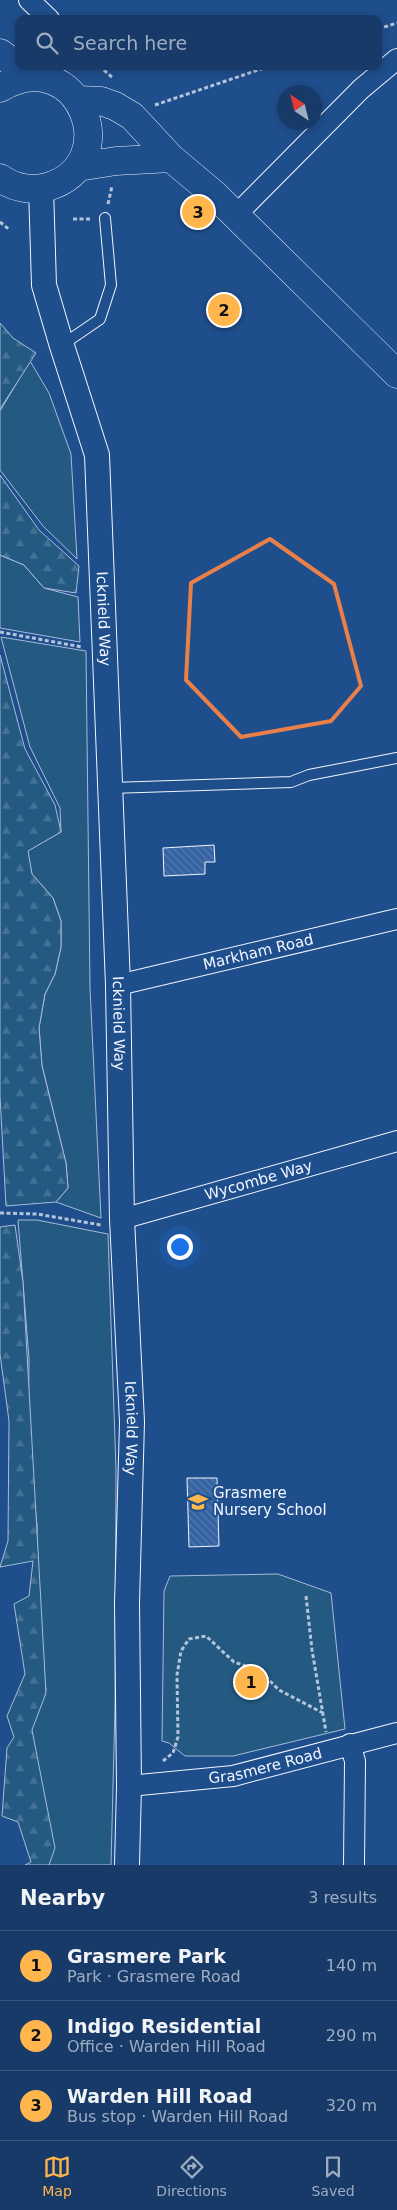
<!DOCTYPE html>
<meta charset="utf-8">
<style>
:root{--surface:#173a69;--page:#244571;--text:#f1f3f6;--muted:#9eadc0;--line:#36547d;--accent:#ffb74d}
body{margin:0;font-family:"DejaVu Sans",sans-serif;background:var(--page);color:var(--text)}
.compass{position:absolute;left:277px;top:85px;width:45px;height:45px;border-radius:50%;background:var(--surface);box-shadow:0 2px 8px #0003;rotate:325deg}
.you{position:absolute;left:179px;top:1246px;width:18px;height:18px;margin:-12px;border:4px solid #fff;border-radius:50%;background:#1a73e8;box-shadow:0 0 0 8px #1a73e833}
.badge{display:grid;place-items:center;width:32px;height:32px;border-radius:50%;background:var(--accent);color:#111;font-size:16px;font-weight:700}
.pin{position:absolute;translate:-50% -50%;border:2px solid #fff;box-shadow:0 1px 5px #0006}
.list{margin:0;padding:0;list-style:none}
h2{display:flex;justify-content:space-between;align-items:center;height:65px;margin:0;padding:0 20px;font-size:21px}
h2 small{font-size:16px;font-weight:400;color:var(--muted)}
.list li{display:grid;grid-template-columns:32px 1fr auto;gap:15px;align-items:center;box-sizing:border-box;height:70px;padding:0 20px;border-top:1px solid var(--line)}
.list b{display:block;font-size:19px;white-space:nowrap}
.list p{margin:0;font-size:16px;white-space:nowrap;color:var(--muted)}
.list em{font-size:16px;font-style:normal;color:var(--muted)}
.icon{flex:none;width:28px;height:28px;fill:none;stroke:currentColor;stroke-width:2;stroke-linecap:round;stroke-linejoin:round}
.map{position:relative;flex:none;width:397px;height:1865px;overflow:hidden}
.search{position:absolute;background:var(--surface);box-shadow:0 2px 8px #0003;left:15px;right:15px;top:15px;height:55px;display:flex;align-items:center;gap:12px;box-sizing:border-box;padding:0 18px;border-radius:10px;color:var(--muted);font-size:19px}
.sheet{height:275px;background:var(--surface)}
nav{display:flex;justify-content:space-around;align-items:center;box-sizing:border-box;height:70px;border-top:1px solid var(--line);background:var(--surface);font-size:14px;color:var(--muted)}
nav a{display:grid;justify-items:center;gap:2px}
nav .on{color:var(--accent)}
.map>svg:first-child{display:block}
.green{fill:#245a82;stroke:#a8bbd7}
.forest{fill:url(#forest-firs);stroke:#a8bbd7}
.building{fill:url(#building-back-hatch);stroke:#f2f6ff}
.lines{fill:none;stroke-linecap:round;stroke-linejoin:round}
.service-casing{stroke:#f2f6ff;stroke-width:12}
.minor-casing{stroke:#f2f6ff;stroke-width:22}
.tertiary-casing{stroke:#f2f6ff;stroke-width:26}
.trunk-casing{stroke:#f2f6ff;stroke-width:29}
.path{stroke:#b3c4dc;stroke-width:3;stroke-dasharray:4 2.5;stroke-linecap:butt}
.service{stroke:#1f4e8c;stroke-width:10}
.minor{stroke:#1f4e8c;stroke-width:20}
.tertiary{stroke:#1f4e8c;stroke-width:24}
.trunk{stroke:#1f4e8c;stroke-width:28}
.marked{fill:none;stroke:#ea8049;stroke-width:4;stroke-linejoin:round}
.labels{text-anchor:middle;stroke-width:4;stroke-linejoin:round;paint-order:stroke}
.street-label{font-size:15px;fill:#f2f6ff;stroke:#1f4e8c}
.poi-label{font-size:15px;fill:#f2f6ff;stroke:#1f4e8c;text-anchor:start}
</style>
<div class="map">
<svg width="397" height="1865" viewBox="0 0 397 1865">
<defs>
<pattern id="forest-firs" width="22" height="20" patternUnits="userSpaceOnUse" patternTransform="scale(1.25)"><rect width="22" height="20" fill="#245a82"/><path d="M5 1l3.5 6h-7zM16 11l3.5 6h-7z" fill="#447295"/></pattern>
<pattern id="building-back-hatch" width="6" height="6" patternUnits="userSpaceOnUse" patternTransform="scale(1.25)"><rect width="6" height="6" fill="#3563a3"/><path d="M-1 5l2 2M0 0l6 6M5-1l2 2" fill="none" stroke="#537ab1"/></pattern>
</defs>
<rect width="100%" height="100%" fill="#1f4e8c"/>
<!-- green -->
<path class="green" d="M30,361l19,32 22,61 6,105 -34,-33 -43,-56v-59z
M0,555l24,10 20,23 34,9 2,45 -80,-14z
M1,637l85,14 4,337 11,230 -45,-16 12,-14 -2,-25 -24,-97 -3,-38 6,-34 10,-20 6,-27v-26l-8,-23 -21,-24 -5,-23 34,-19 -1,-24 -30,-61z
M18,1220h19l71,14 8,236 -1,237 -4,158h-63l-18,-132 16,-43 -8,-66 -1,-99 -9,-78 1,-88z
M278,1574l53,19 14,136 -112,27h-48l-16,-13 -7,-2 2,-150 6,-15z"/>
<!-- forest -->
<path class="forest" d="M0,323l13,15 23,15 -36,56z
M0,475l39,55 40,36 -3,27 -32,-5 -20,-23 -24,-10z
M0,655l25,94 30,56 6,27 -33,19 4,23 21,24 8,23v26l-6,27 -10,20 -6,34 3,38 24,97 2,25 -12,14 -50,4 -6,-110z
M15,1225l8,57 23,411 -14,37 23,118 -6,17h-24l6,-3 -13,-40 -16,-6 5,-68 7,-11 -7,-21 18,-42 -11,-70 15,-8 4,-35 -33,6 8,-26 1,-120 -9,-67v-127z"/>
<!-- building -->
<path class="building" d="M214,845l1,17h-10v12l-41,2 -1,-28z
M187,1478h30l2,68 -30,1z"/>
<g class="lines">
<defs>
<path id="service" d="M62,345l38,-26 11,-34 -6,-67
M111,788l180,-6 18,-7 88,-17"/>
<g id="minor">
<path d="M29,0l20,19"/>
<path d="M236,215l125,-126 36,-30"/>
<path id="s1" d="M118,985l279,-66"/>
<path id="s2" d="M122,1219l275,-78"/>
<path d="M350,1744l5,17 -1,104"/>
<path id="s3" d="M129,1786l104,-10 164,-43"/>
</g>
<g id="tertiary">
<path id="s4" d="M41,188l3,97 18,61 35,109 21,530 4,234 10,203 -5,181 2,183 -2,79"/>
</g>
<path id="trunk" d="M0,53l31,23
M0,88c79,-47 127,76 47,99 -16,4 -33,1 -47,-9
M79,100l22,1 14,5 17,10 39,42 44,37 182,179
M78,167l38,-6 55,-3"/>
</defs>
<!-- service casing -->
<use href="#service" class="service-casing"/>
<!-- minor casing -->
<use href="#minor" class="minor-casing"/>
<!-- tertiary casing -->
<use href="#tertiary" class="tertiary-casing"/>
<!-- trunk casing -->
<use href="#trunk" class="trunk-casing"/>
<!-- path -->
<path class="path" d="M378,29l19,-6
M99,66l14,12
M155,105l115,-39
M108,204l4,-18
M73,219h17
M0,222l10,8
M0,632l82,15
M0,1213l37,1 64,11
M306,1596l6,54 14,82
M163,1761l10,-8 5,-16 -1,-62 4,-24 8,-12 17,-3 28,26 26,9 19,19 44,23"/>
<!-- service -->
<use href="#service" class="service"/>
<!-- minor -->
<use href="#minor" class="minor"/>
<!-- tertiary -->
<use href="#tertiary" class="tertiary"/>
<!-- trunk -->
<use href="#trunk" class="trunk"/>
</g>
<!-- marked area -->
<path class="marked" d="M270,539l64,45 27,102 -30,35 -90,16 -55,-57 5,-97z"/>
<!-- icons -->
<defs>
<symbol id="school-bare" viewBox="-9 -9 18 18"><path d="M0-5L7-2L0 1L-7-2ZM-4 1L0 2.5L4 1V4Q0 6-4 4Z" fill="#ffb74d" stroke="#1f4e8c" stroke-width="2.5" paint-order="stroke"/></symbol>
</defs>
<g fill-rule="evenodd">
<use href="#school-bare" x="184" y="1488" width="28" height="28"/>
</g>
<g class="labels">
<!-- street labels -->
<g class="street-label">
<text dy="5" stroke="none"><textPath href="#s4" startOffset="439">Icknield Way</textPath></text>
<text dy="5" stroke="none"><textPath href="#s1" startOffset="144">Markham Road</textPath></text>
<text dy="5" stroke="none"><textPath href="#s4" startOffset="844">Icknield Way</textPath></text>
<text dy="5" stroke="none"><textPath href="#s2" startOffset="142">Wycombe Way</textPath></text>
<text dy="5" stroke="none"><textPath href="#s4" startOffset="1249">Icknield Way</textPath></text>
<text dy="5" stroke="none"><textPath href="#s3" startOffset="138">Grasmere Road</textPath></text>
</g>
<!-- poi labels -->
<g class="poi-label">
<text x="213" y="1498">Grasmere<tspan x="213" dy="17">Nursery School</tspan></text>
</g>
</g>
</svg>
<svg class="compass" viewBox="-18 -18 36 36"><path d="M0-13l5 13h-10z" fill="#e53935"/><path d="M0 13l5-13h-10z" fill="#9eadc0"/></svg>
<div class="you"></div>
<div class="pin badge" style="left:251px;top:1682px">1</div>
<div class="pin badge" style="left:224px;top:310px">2</div>
<div class="pin badge" style="left:198px;top:212px">3</div>
<div class="search"><svg class="icon" aria-label="search" viewBox="0 0 24 24"><circle cx="10" cy="10" r="6"/><path d="M15 15l6 6"/></svg>Search here</div>
</div>
<section class="sheet">
<h2>Nearby<small>3 results</small></h2>
<ul class="list">
<li><span class="badge">1</span><div><b>Grasmere Park</b><p>Park · Grasmere Road</p></div><em>140 m</em></li>
<li><span class="badge">2</span><div><b>Indigo Residential</b><p>Office · Warden Hill Road</p></div><em>290 m</em></li>
<li><span class="badge">3</span><div><b>Warden Hill Road</b><p>Bus stop · Warden Hill Road</p></div><em>320 m</em></li>
</ul>
</section>
<nav>
<a class="on"><svg class="icon" aria-label="map" viewBox="0 0 24 24"><path d="M3 6l6-2 6 2 6-2v14l-6 2-6-2-6 2zM9 4v14M15 6v14"/></svg>Map</a>
<a><svg class="icon" aria-label="directions" viewBox="0 0 24 24"><path d="M12 3l9 9-9 9-9-9zM9 14v-3h6M13 9l2 2-2 2"/></svg>Directions</a>
<a><svg class="icon" aria-label="saved" viewBox="0 0 24 24"><path d="M7 4h10v16l-5-4-5 4z"/></svg>Saved</a>
</nav>
